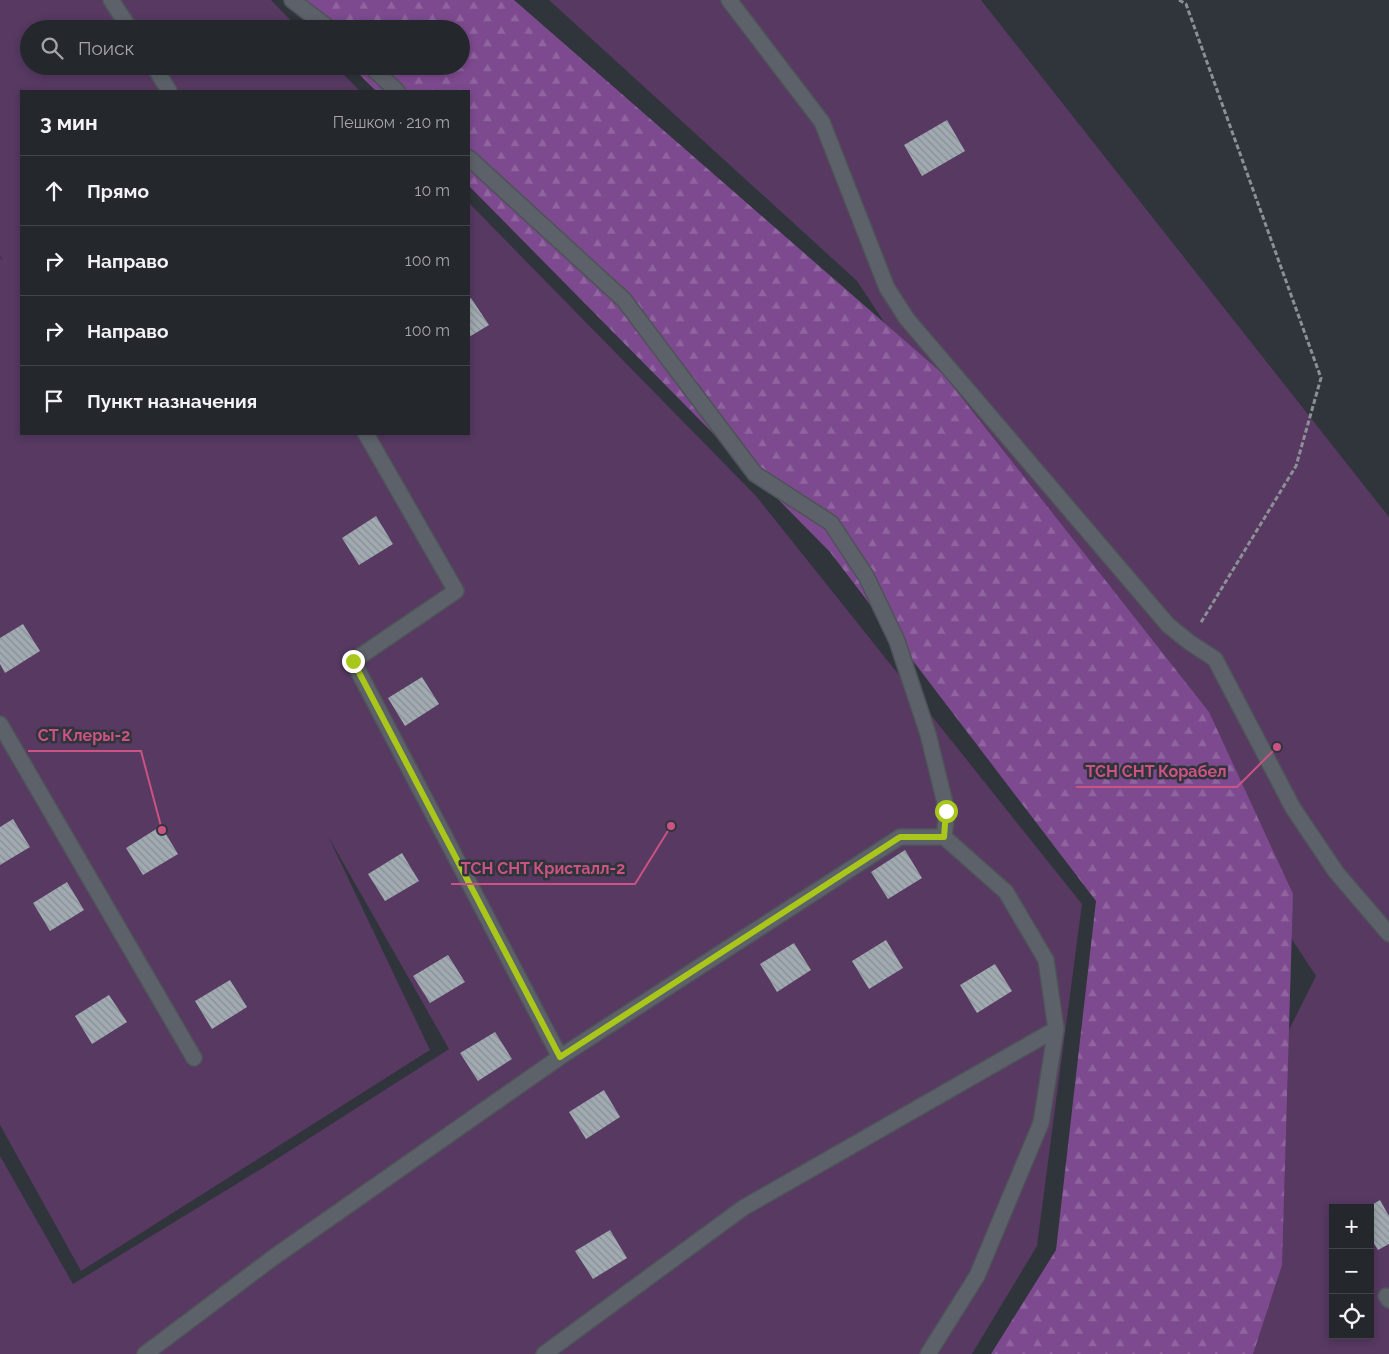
<!DOCTYPE html>
<html lang="ru">
<meta charset="utf-8">
<style>
:root{--surface:#24272c;--page:#2c2f34;--text:#f1f3f6;--muted:#a3a5a9;--line:#414448}
body{margin:0;font-family:Raleway,sans-serif;background:var(--page);color:var(--text)}
.controls{position:absolute;right:15px;bottom:15px;display:grid;overflow:hidden;border-radius:0px;box-shadow:0 2px 8px #0003}
.controls button{width:45px;height:45px;display:grid;place-items:center;padding:0;border:0;border-bottom:1px solid var(--line);background:var(--surface);color:var(--text);font:25px sans-serif}
.stop{position:absolute;width:15px;height:15px;margin:-11px;border:4px solid #a9c71b;border-radius:50%;background:#fff}
.stop.end{background:#a9c71b;border-color:#fff;box-shadow:0 1px 5px #0008}
.list{margin:0;padding:0;list-style:none}
h2{display:flex;justify-content:space-between;align-items:center;height:65px;margin:0;padding:0 20px;font-size:21px}
h2 small{font-size:16px;font-weight:400;color:var(--muted)}
.list li{display:grid;grid-template-columns:32px 1fr auto;gap:15px;align-items:center;box-sizing:border-box;height:70px;padding:0 20px;border-top:1px solid var(--line)}
.list b{display:block;font-size:19px;white-space:nowrap}
.list em{font-size:16px;font-style:normal;color:var(--muted)}
.icon{flex:none;width:28px;height:28px;fill:none;stroke:currentColor;stroke-width:2;stroke-linecap:round;stroke-linejoin:round}
.map{position:relative;flex:none;width:1389px;height:1354px;overflow:hidden}
.search{position:absolute;background:var(--surface);box-shadow:0 2px 8px #0003;left:20px;top:20px;width:450px;height:55px;display:flex;align-items:center;gap:12px;box-sizing:border-box;padding:0 18px;border-radius:28px;color:var(--muted);font-size:19px}
.panel{position:absolute;background:var(--surface);box-shadow:0 2px 8px #0003;left:20px;top:90px;width:450px;height:345px;border-radius:0px}
.map>svg:first-child{display:block}
.green{fill:#573962;fill-rule:evenodd}
.forest{fill:url(#forest-firs)}
.building{fill:url(#building-back-hatch)}
.lines{fill:none;stroke-linecap:round;stroke-linejoin:round}
.lane-casing{stroke:#4f5258;stroke-width:18}
.street-casing{stroke:#4f5258;stroke-width:18}
.path{stroke:#8c8f95;stroke-width:3;stroke-dasharray:5 2.5;stroke-linecap:butt}
.lane{stroke:#5d626a;stroke-width:15}
.street{stroke:#5d626a;stroke-width:15}
.route{stroke:#a9c71b;stroke-width:6}
.leader{fill:none;stroke:#ca5384;stroke-width:2}
.callout-dot{fill:#ca5384;stroke:#30343b;stroke-width:2}
.callout-label{font-size:16px;text-anchor:middle;font-weight:bold;fill:#ca5384;stroke:#30343b;stroke-width:5;stroke-linejoin:round;paint-order:stroke}
</style>
<div class="map">
<svg width="1389" height="1354" viewBox="0 0 1389 1354">
<defs>
<pattern id="forest-firs" width="22" height="20" patternUnits="userSpaceOnUse" patternTransform="scale(1.25)"><rect width="22" height="20" fill="#7d4a8f"/><path d="M5 1l3.5 6h-7zM16 11l3.5 6h-7z" fill="#8f649f"/></pattern>
<pattern id="building-back-hatch" width="6" height="6" patternUnits="userSpaceOnUse" patternTransform="scale(1.25)"><rect width="6" height="6" fill="#a0aab0"/><path d="M-1 5l2 2M0 0l6 6M5-1l2 2" fill="none" stroke="#889095"/></pattern>
</defs>
<rect width="100%" height="100%" fill="#30343b"/>
<!-- green -->
<path class="green" d="M0,0h271l28,29h-270v37h306l25,25h-339v343h448v-231l287,293 326,408 -45,342 -65,108h-972v-198l73,128 188,-115 188,-120 -121,-213 102,214 -349,221 -81,-146v-867l3,3 -3,-5z
M549,0h432l408,517v837h-263l190,-378 -459,-695zM1333,1208h37v127h-37z"/>
<!-- forest -->
<path class="forest" d="M286,0h228l429,374 266,338 84,182 -11,371 -29,89h-262l65,-104 40,-349 -266,-349 -361,-366v-95h-93l-25,-25h110v-37h-147z"/>
<!-- building -->
<path class="building" d="M947,120l18,31 -43,25 -18,-31z
M471,298l18,27 -20,12v-38z
M376,516l17,28 -34,21 -17,-27z
M23,624l17,27 -35,22 -5,-9v-26z
M422,677l17,27 -34,22 -17,-28z
M13,819l17,28 -30,18v-38z
M161,826l17,28 -35,21 -17,-27z
M905,850l17,28 -34,21 -17,-27z
M402,853l17,28 -34,20 -17,-27z
M67,882l17,28 -34,21 -17,-28z
M886,940l17,28 -34,21 -17,-28z
M794,943l17,27 -34,22 -17,-28z
M448,955l17,27 -35,21 -17,-27z
M995,964l17,27 -35,22 -17,-28z
M230,980l17,27 -35,22 -17,-28z
M109,995l18,27 -35,22 -17,-28z
M495,1032l17,27 -34,22 -18,-28z
M604,1090l16,27 -34,22 -17,-27z
M1380,1200l9,16v28l-11,6 -8,-13v-29h-3z
M610,1230l17,28 -34,21 -18,-28z"/>
<g class="lines">
<defs>
<path id="lane" d="M729,0l93,122 65,166 20,31 261,306 21,17 26,17 78,149 43,64 53,62
M0,724l194,334
M1386,1296l3,4"/>
<path id="street" d="M111,0l19,29
M292,0l38,29
M154,66l15,25
M370,66l27,25
M469,158l155,142 131,174 76,49 35,53 31,65 31,93 19,77 -3,26
M366,434l90,157 -103,70 207,396
M145,1354l129,-97 286,-200 340,-220h44l62,55 40,68 10,69 -15,94 -64,153 -49,78
M544,1354l199,-146 313,-179"/>
</defs>
<!-- lane casing -->
<use href="#lane" class="lane-casing"/>
<!-- street casing -->
<use href="#street" class="street-casing"/>
<!-- path -->
<path class="path" d="M1179,0l7,4 135,374 -25,88 -96,158"/>
<!-- lane -->
<use href="#lane" class="lane"/>
<!-- street -->
<use href="#street" class="street"/>
</g>
<g class="lines">
<!-- route -->
<path class="route" d="M353,661l207,396 340,-220h44l2,-26"/>
</g>
<!-- callouts -->
<path class="leader" d="M162 830L141 751H28M1277 747L1237 787H1076M671 826L635 884H451"/>
<g class="callout-dot">
<circle cx="162" cy="830" r="5"/>
<circle cx="1277" cy="747" r="5"/>
<circle cx="671" cy="826" r="5"/>
</g>
<g class="callout-label">
<text x="84" y="741">СТ Клеры-2</text>
<text x="1156" y="777">ТСН СНТ Корабел</text>
<text x="543" y="874">ТСН СНТ Кристалл-2</text>
</g>
</svg>
<div class="controls">
<button>+</button>
<button>−</button>
<button><svg class="icon" aria-label="locate" viewBox="0 0 24 24"><circle cx="12" cy="12" r="6"/><path d="M12 2v4M12 18v4M2 12h4M18 12h4"/></svg></button>
</div>
<div class="stop" style="left:946px;top:811px"></div>
<div class="stop end" style="left:353px;top:661px"></div>
<div class="search"><svg class="icon" aria-label="search" viewBox="0 0 24 24"><circle cx="10" cy="10" r="6"/><path d="M15 15l6 6"/></svg>Поиск</div>
<section class="panel">
<h2>3 мин<small>Пешком · 210 m</small></h2>
<ul class="list">
<li><svg class="icon" aria-label="ahead" viewBox="0 0 24 24"><path d="M12 20V5M6 11l6-6 6 6"/></svg><div><b>Прямо</b></div><em>10 m</em></li>
<li><svg class="icon" aria-label="right" viewBox="0 0 24 24"><path d="M7 20v-9h11M14 6l5 5-5 5"/></svg><div><b>Направо</b></div><em>100 m</em></li>
<li><svg class="icon" aria-label="right" viewBox="0 0 24 24"><path d="M7 20v-9h11M14 6l5 5-5 5"/></svg><div><b>Направо</b></div><em>100 m</em></li>
<li><svg class="icon" aria-label="arrive" viewBox="0 0 24 24"><path d="M6 21V4h12l-3 4 3 4H6"/></svg><div><b>Пункт назначения</b></div></li>
</ul>
</section>
</div>
